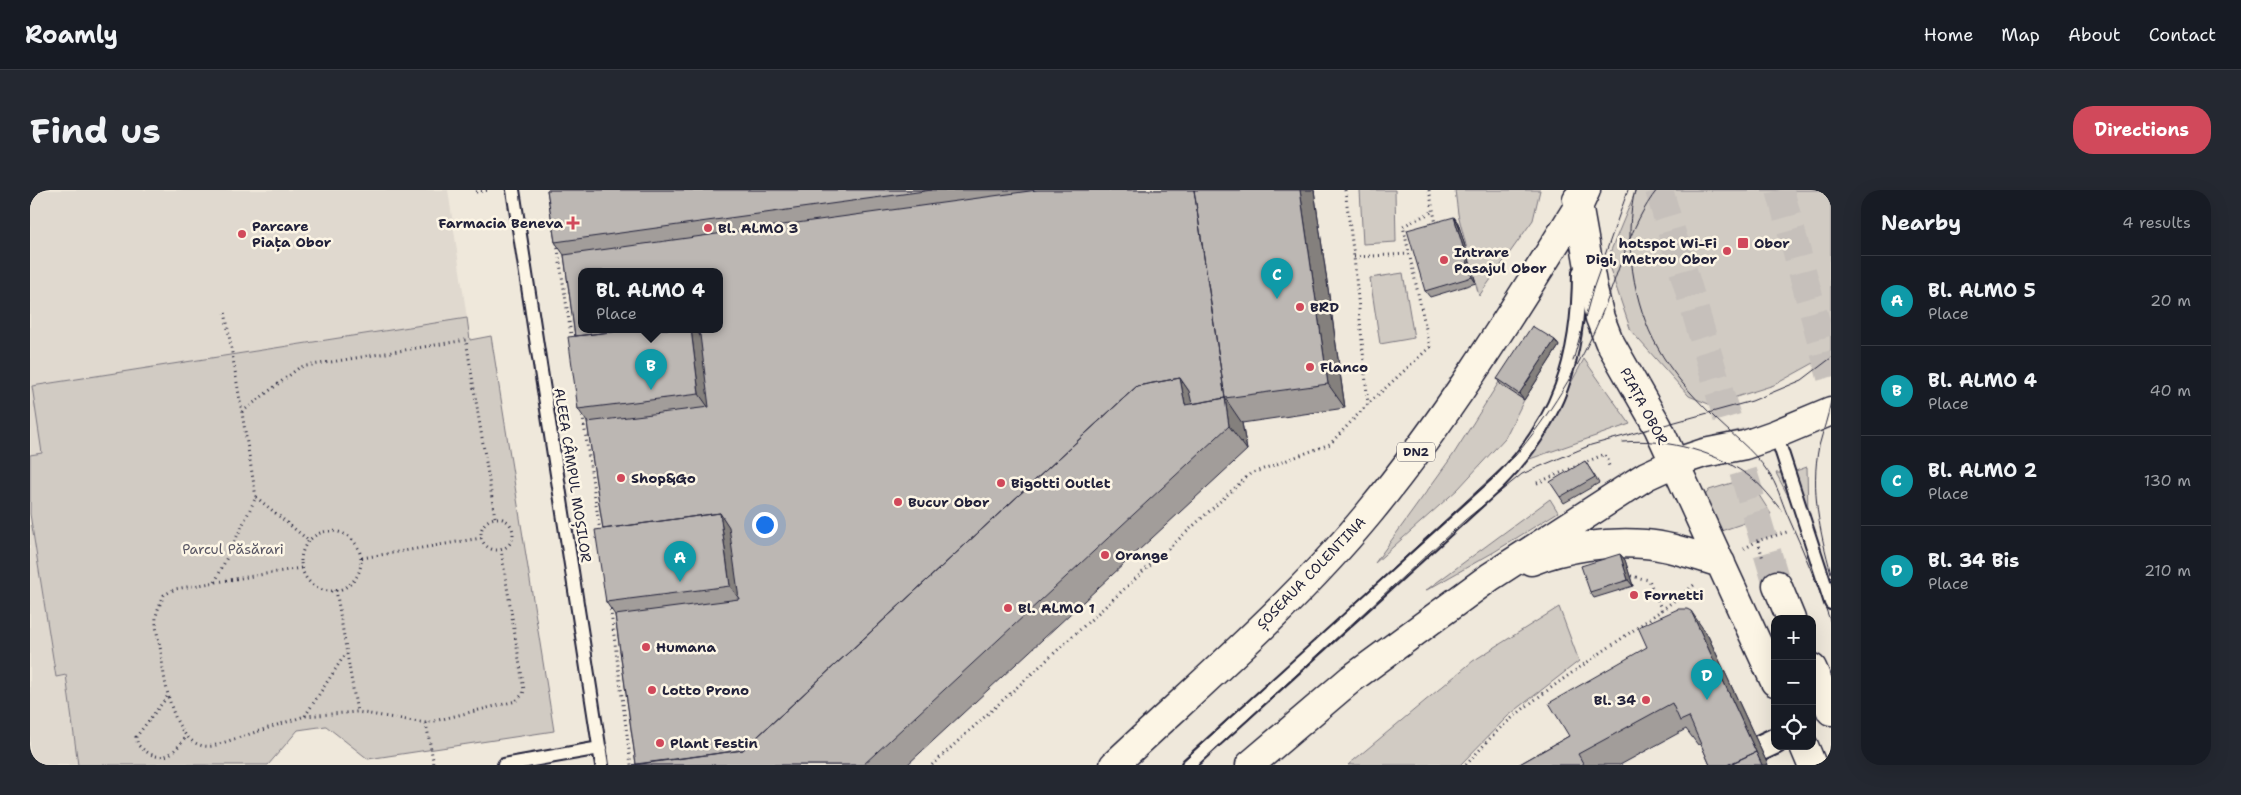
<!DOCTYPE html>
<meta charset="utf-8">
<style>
:root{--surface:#171b24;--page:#242831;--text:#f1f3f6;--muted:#9ea1a6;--line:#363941;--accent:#d1495b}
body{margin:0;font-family:"Shantell Sans",sans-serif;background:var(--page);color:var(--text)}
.controls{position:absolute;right:15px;bottom:15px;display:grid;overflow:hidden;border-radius:10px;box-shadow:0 5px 20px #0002}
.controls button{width:45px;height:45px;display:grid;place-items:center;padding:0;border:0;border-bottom:1px solid var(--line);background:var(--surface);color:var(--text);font:25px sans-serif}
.you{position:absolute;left:734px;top:334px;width:18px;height:18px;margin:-12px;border:4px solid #fff;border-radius:50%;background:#1a73e8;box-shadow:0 0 0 8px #1a73e833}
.badge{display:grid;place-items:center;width:32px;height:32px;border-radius:50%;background:var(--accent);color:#fff;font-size:16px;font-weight:700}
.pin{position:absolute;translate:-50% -41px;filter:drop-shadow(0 1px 2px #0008)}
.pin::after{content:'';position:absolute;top:26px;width:18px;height:15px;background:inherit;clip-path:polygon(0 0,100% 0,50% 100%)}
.popup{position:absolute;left:548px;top:78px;width:145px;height:65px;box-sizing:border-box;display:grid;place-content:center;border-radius:10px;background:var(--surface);filter:drop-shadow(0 1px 4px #0005);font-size:16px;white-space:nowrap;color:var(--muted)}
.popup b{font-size:19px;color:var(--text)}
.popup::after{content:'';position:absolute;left:50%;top:100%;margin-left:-10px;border:10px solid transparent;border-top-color:var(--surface)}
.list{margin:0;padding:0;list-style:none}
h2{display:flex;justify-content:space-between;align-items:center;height:65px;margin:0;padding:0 20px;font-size:21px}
h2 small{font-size:16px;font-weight:400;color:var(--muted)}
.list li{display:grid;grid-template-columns:32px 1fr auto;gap:15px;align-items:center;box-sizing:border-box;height:90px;padding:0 20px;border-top:1px solid var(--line)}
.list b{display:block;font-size:19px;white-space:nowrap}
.list p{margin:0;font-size:16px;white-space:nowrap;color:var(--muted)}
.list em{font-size:16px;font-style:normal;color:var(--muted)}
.icon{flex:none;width:28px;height:28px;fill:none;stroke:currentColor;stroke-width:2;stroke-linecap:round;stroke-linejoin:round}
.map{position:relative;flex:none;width:1801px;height:575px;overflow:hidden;border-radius:20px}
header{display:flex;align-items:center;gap:30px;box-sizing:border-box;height:70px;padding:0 25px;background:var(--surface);border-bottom:1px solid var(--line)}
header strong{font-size:24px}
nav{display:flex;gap:28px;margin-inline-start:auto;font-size:18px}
.intro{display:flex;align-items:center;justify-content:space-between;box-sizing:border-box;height:120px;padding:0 30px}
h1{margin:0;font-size:35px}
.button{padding:12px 22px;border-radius:20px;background:var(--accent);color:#fff;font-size:18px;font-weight:700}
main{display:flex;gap:30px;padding:0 30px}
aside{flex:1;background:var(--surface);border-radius:20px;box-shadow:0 5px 20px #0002}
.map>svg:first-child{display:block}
.built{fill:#e0d9cf}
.green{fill:#d1cbc3;stroke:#7a767f}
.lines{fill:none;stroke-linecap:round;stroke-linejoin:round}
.primary-tunnel{stroke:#c6c0bb;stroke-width:28;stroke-dasharray:28 14;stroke-linecap:butt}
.service-casing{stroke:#22223b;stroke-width:16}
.minor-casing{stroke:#22223b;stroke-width:29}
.primary-casing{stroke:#22223b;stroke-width:31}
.path{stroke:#22223b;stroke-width:3;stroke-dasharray:1 4;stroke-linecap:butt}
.service{stroke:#fcf5e5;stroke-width:12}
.minor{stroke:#fcf5e5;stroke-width:25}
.primary{stroke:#fcf5e5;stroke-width:28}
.tram{stroke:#22223b;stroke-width:1}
.wall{fill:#a29d9a;stroke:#22223b}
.shaded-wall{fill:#84807d;stroke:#22223b}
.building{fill:#bcb7b3;stroke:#22223b}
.poi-dot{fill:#d1495b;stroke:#fcf5e5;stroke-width:2}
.labels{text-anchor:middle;stroke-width:5;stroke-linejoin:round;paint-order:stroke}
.shield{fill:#fcf5e5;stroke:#63616e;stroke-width:1}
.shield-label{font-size:12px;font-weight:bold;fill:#22223b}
.poi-label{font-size:14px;font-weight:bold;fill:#22223b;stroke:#fcf5e5;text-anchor:start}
.street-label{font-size:14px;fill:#22223b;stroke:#fcf5e5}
.park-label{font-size:14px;fill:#575564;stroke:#fcf5e5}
</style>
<header>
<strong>Roamly</strong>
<nav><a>Home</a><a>Map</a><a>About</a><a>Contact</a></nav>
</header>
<div class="intro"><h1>Find us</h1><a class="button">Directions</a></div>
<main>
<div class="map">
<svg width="1801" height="575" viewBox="0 0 1801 575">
<rect width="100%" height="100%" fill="#efe8db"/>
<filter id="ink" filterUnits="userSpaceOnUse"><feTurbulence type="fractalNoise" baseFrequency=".02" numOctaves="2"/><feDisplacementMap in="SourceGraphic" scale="10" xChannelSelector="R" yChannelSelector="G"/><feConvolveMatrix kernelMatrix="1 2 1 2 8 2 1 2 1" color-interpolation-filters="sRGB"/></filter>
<g filter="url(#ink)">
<!-- built -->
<path class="built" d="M0,0h418l19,128 -435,68 11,67 -13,2z
M0,324l26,163 10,-2 12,90h-48z"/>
<!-- green -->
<path class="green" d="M1330,0h35l1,52 -33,2z
M1425,0h85l-7,30 -54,76 -21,-82z
M1606,0h195v160l-10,9 -47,26 -63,20 -22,-9 -58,-65 -24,-71z
M1373,83l11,65 -34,6 -10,-66z
M437,128l3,22 21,-4 63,395 -186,28 -42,-33 -28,4 -30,35h-190l-12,-90 -10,2 -26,-163v-59l12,-2 -10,-67z
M1554,169l46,65 -106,37 28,-43z
M1469,192l25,18 -19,38 -47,51 -83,74 78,-108z
M1777,277l1,47 -10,1 -22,-42h14z
M1705,292l22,10 14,22 -53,18 -16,-32 7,-10z
M1520,309l8,13 -64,40 -69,39z
M1529,417l20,54 -71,55 -48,49h-112l125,-104z"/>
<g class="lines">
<!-- primary-tunnel -->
<path class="primary-tunnel" d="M1629,0l118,395
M1750,0l51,187"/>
<defs>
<path id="service" d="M483,0l89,575
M1746,244l55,169
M474,575l96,-17
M1158,575l309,-281c62,-62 82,-125 82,-212"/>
<path id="minor" d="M1730,558l15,-7"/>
<path id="primary" d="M1547,9l16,90 7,29 9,23 49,86 117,255
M1501,371c35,-14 76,-20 114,-17 26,2 51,12 76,19
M1747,395l14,34
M1782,478l19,43
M1774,556l8,19
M1084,575c87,-82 179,-160 255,-252 79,-96 144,-202 209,-306l8,-17
M1220,575l101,-86 139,-102 156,-101 28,-13 30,-10 41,-8 31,-11 55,-23"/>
</defs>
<!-- service casing -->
<use href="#service" class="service-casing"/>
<!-- minor casing -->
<use href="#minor" class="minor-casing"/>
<!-- primary casing -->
<use href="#primary" class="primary-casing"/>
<!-- path -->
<path class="path" d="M1315,0l9,67 14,147
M1399,0l7,34
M446,2l13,-2
M527,53l15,98
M1324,67l54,-3
M552,221l18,120
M212,222l58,-45 166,-27 29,177
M1507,293l68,-29 4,12
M226,307l52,43
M451 344a16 16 0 1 1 32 0a16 16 0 1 1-32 0Z
M271 371a30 30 0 1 1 60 0a30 30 0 1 1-60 0Z
M1728,351l5,18
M1714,359l13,-8 30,-9
M332,368l119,-20
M271,378l-126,21 -11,6c-3,7 -7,15 -8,22 -1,11 3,24 5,35 3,28 12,100 52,94l92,-30 52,-4 69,11 90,-22 7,-7 1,-4 -23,-140
M1596,385l23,5 13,31
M185,392l41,-85 -31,-186
M306,400l21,122
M580,415l21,160
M137,507l-31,40 2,8c22,20 33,12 48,-8
M275,526l41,-63
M396,533l8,42
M902,575l318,-291 80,-30 38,-40 62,-57 -27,-121 29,-14
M1436,575c13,-14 25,-29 40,-42 59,-50 128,-89 188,-138"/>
<!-- service -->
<use href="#service" class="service"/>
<!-- minor -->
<use href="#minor" class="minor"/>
<!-- primary -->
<use href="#primary" class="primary"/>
<!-- tram -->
<path class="tram" d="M1605,0c-12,48 -2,115 23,158 13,24 33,46 52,65 19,20 43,36 58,59 9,12 13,28 19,42 16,36 31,71 44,109
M1796,0l5,15
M1543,171l20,-72 35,-99
M1801,211c-3,16 -8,30 -12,45 -9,43 1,86 12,127
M1593,252c44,-4 95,10 130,37 11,9 19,20 28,31
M1149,575l336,-309c32,-37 66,-92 85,-138 18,-41 29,-93 57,-128
M1168,575l267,-245 57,-46 69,-29 161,-44 50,-21 29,-22"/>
</g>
<!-- wall -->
<path class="wall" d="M517,0h767l31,218 -103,15 5,27 -340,315h-274l3,-1 -21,-149 -9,-13 -3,-73 -16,-107 -9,-13 -3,-73 -11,-81 -9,-13z
M1424,27l4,6 18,60 -46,14 -5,-6z
M1525,150l4,6 -35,54 -23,-15 -4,-6z
M1555,271l14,22 -35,20 -4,-6z
M1590,364l5,6 8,26 -39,12 -4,-6z
M1678,446l60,129h-58l-9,-21 -3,1 -12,-16 -66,36h-102l51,-29 78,-89z"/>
<!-- shaded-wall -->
<path class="shaded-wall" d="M1270,0h14l31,218 -17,-24z
M1424,27l4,6 18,60 -4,-6z
M661,139h4l13,17 8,72 -17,-24z
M1525,150l4,6 -35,54 -5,-6z
M1150,188l17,24 3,15 -15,-12z
M1195,208l17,25 5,27 -18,-24z
M690,323l17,25 10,72 -17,-24z
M1590,364l5,6 8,26 -5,-6z
M1661,421l17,25 60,129h-6z"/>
<!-- building -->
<path class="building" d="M517,0h385l-377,52z
M1007,0h157l31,208 -33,6 -3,-13 -9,-13 -43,8 -394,364 -107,14 -21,-149 124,-16 -10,-72 -9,-14 -117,16 -16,-107 122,-15 -9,-72 -5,-6h25v-58h-138v58h54l-61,7 -11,-81z
M1164,0h106l28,194 -103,14 4,28 -366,339h-230l110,-15 394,-364 43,-8 5,27 40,-7z
M1424,27l18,60 -47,14 -18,-61z
M1502,136l23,14 -36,54 -22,-15z
M606,139h55l8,65 -121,15 -10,-72z
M1555,271l10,16 -35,20 -10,-15z
M690,323l10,73 -124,16 -11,-72z
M1590,364l8,26 -38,12 -9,-26z
M1648,419h9l4,2 65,141 -29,13h-17l-21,-48 -9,4 -8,-18 -94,51 6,11h-66l51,-29 -20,-33 98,-56 -9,-20z
M1726,562l6,13h-34z"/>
</g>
<!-- markers -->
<g class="poi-dot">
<path d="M540.5 25.5h5v5h5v5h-5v5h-5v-5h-5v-5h5z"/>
<circle cx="678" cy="38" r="5"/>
<circle cx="212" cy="44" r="5"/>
<rect x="1707" y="47" width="12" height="12" rx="2.5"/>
<circle cx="1697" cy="61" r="5"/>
<circle cx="1414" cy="70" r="5"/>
<circle cx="1270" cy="117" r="5"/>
<circle cx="1280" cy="177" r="5"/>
<circle cx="591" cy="288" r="5"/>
<circle cx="971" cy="293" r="5"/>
<circle cx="868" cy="312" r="5"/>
<circle cx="1075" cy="365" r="5"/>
<circle cx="1604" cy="405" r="5"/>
<circle cx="978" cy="418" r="5"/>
<circle cx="616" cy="457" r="5"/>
<circle cx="622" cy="500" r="5"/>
<circle cx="1616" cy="510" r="5"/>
<circle cx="630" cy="553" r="5"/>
</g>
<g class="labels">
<!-- shield labels -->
<rect class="shield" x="1367" y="252.5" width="38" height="19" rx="4"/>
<g class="shield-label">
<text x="1386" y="266">DN2</text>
</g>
<!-- poi labels -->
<g class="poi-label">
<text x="533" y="38" text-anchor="end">Farmacia Beneva</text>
<text x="222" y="41">Parcare<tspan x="222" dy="16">Piața Obor</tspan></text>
<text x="688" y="43">Bl. ALMO 3</text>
<text x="1687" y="58" text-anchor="end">hotspot Wi-Fi<tspan x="1687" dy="16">Digi, Metrou Obor</tspan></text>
<text x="1724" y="58">Obor</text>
<text x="1424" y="67">Intrare<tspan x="1424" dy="16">Pasajul Obor</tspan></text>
<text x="1280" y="122">BRD</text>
<text x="1290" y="182">Flanco</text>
<text x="601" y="293">Shop&amp;Go</text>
<text x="981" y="298">Bigotti Outlet</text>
<text x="878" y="317">Bucur Obor</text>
<text x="1085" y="370">Orange</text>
<text x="1614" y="410">Fornetti</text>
<text x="988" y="423">Bl. ALMO 1</text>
<text x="626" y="462">Humana</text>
<text x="632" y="505">Lotto Prono</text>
<text x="1606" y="515" text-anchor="end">Bl. 34</text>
<text x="640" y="558">Plant Festin</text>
</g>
<!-- street labels -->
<g class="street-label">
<text transform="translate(1614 216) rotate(62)" y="5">PIAȚA OBOR</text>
<text transform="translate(543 285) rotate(81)" y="5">ALEEA CÂMPUL MOȘILOR</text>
<text transform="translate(1281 383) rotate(-46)" y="5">ȘOSEAUA COLENTINA</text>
</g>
<!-- park labels -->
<g class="park-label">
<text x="203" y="364">Parcul Păsărari</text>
</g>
</g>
</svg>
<div class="controls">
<button>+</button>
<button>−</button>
<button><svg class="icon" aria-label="locate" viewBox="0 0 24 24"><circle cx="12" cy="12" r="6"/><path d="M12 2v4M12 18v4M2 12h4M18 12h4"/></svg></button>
</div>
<div class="you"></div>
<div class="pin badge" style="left:650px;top:392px;background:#0f9aa8">A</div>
<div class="pin badge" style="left:621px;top:200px;background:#0f9aa8">B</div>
<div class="popup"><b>Bl. ALMO 4</b>Place</div>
<div class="pin badge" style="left:1247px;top:109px;background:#0f9aa8">C</div>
<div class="pin badge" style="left:1677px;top:510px;background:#0f9aa8">D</div>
</div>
<aside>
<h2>Nearby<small>4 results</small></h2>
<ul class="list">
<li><span class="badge" style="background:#0f9aa8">A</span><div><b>Bl. ALMO 5</b><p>Place</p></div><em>20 m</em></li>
<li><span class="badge" style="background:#0f9aa8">B</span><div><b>Bl. ALMO 4</b><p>Place</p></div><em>40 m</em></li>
<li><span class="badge" style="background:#0f9aa8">C</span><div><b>Bl. ALMO 2</b><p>Place</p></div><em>130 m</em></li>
<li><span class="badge" style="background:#0f9aa8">D</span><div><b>Bl. 34 Bis</b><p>Place</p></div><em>210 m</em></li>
</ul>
</aside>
</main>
